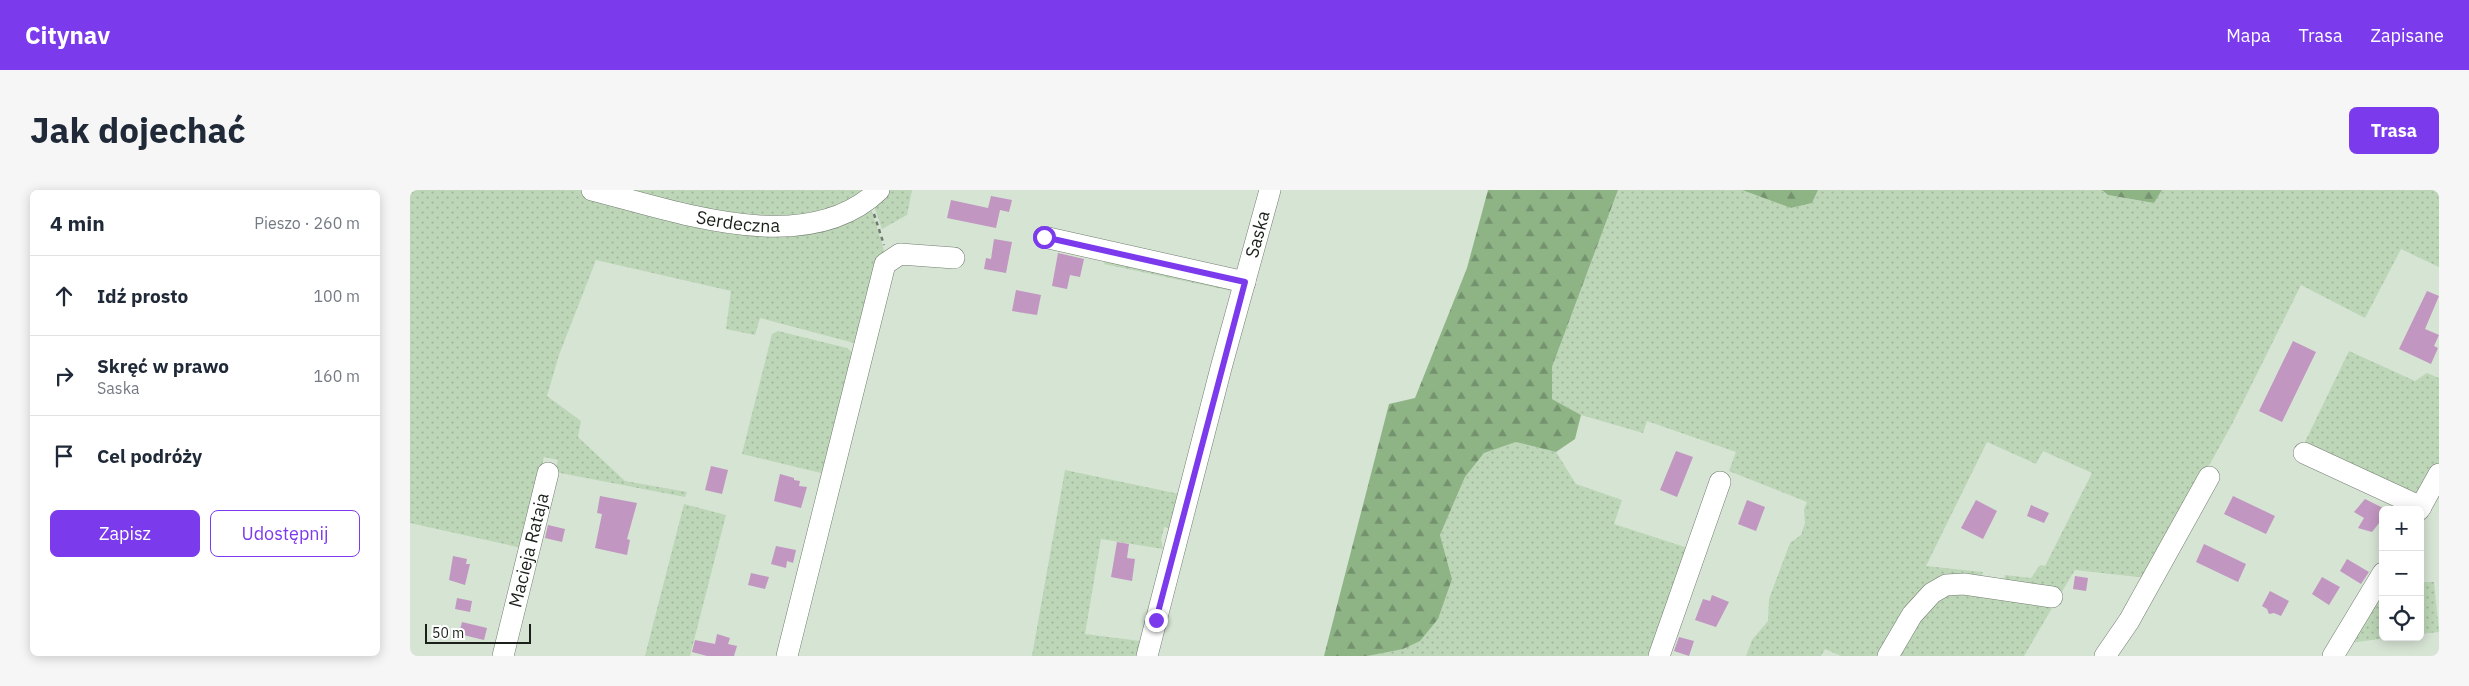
<!DOCTYPE html>
<html lang="pl">
<meta charset="utf-8">
<style>
:root{--surface:#fff;--page:#f6f6f7;--text:#1f2937;--muted:#747a83;--line:#e0e1e3;--accent:#7c3aed}
body{margin:0;font-family:"IBM Plex Sans",sans-serif;background:var(--page);color:var(--text)}
.controls{position:absolute;right:15px;bottom:15px;display:grid;overflow:hidden;border-radius:8px;box-shadow:0 2px 12px #0003}
.controls button{width:45px;height:45px;display:grid;place-items:center;padding:0;border:0;border-bottom:1px solid var(--line);background:var(--surface);color:var(--text);font:25px sans-serif}
.scale{position:absolute;left:15px;bottom:12px;width:106px;box-sizing:border-box;padding-left:5px;border:2px solid #1b201a;border-top:0;font-size:14px;line-height:18px;white-space:nowrap;color:#1b201a;-webkit-text-stroke:4px #fff;paint-order:stroke}
.stop{position:absolute;width:15px;height:15px;margin:-11px;border:4px solid #7c3aed;border-radius:50%;background:#fff}
.stop.end{background:#7c3aed;border-color:#fff;box-shadow:0 1px 5px #0008}
.list{margin:0;padding:0;list-style:none}
h2{display:flex;justify-content:space-between;align-items:center;height:65px;margin:0;padding:0 20px;font-size:21px}
h2 small{font-size:16px;font-weight:400;color:var(--muted)}
.list li{display:grid;grid-template-columns:32px 1fr auto;gap:15px;align-items:center;box-sizing:border-box;height:80px;padding:0 20px;border-top:1px solid var(--line)}
.list b{display:block;font-size:19px;white-space:nowrap}
.list p{margin:0;font-size:16px;white-space:nowrap;color:var(--muted)}
.list em{font-size:16px;font-style:normal;color:var(--muted)}
.actions{display:flex;gap:10px;padding:15px 20px}
.actions a{flex:1;padding:11px 0;border:1px solid var(--accent);border-radius:8px;text-align:center;font-size:18px;color:var(--accent)}
.actions .main{background:var(--accent);color:#fff}
.icon{flex:none;width:28px;height:28px;fill:none;stroke:currentColor;stroke-width:2;stroke-linecap:round;stroke-linejoin:round}
.map{position:relative;flex:none;width:2029px;height:466px;overflow:hidden;border-radius:8px}
header{display:flex;align-items:center;gap:30px;box-sizing:border-box;height:70px;padding:0 25px;background:var(--accent);color:#fff}
header strong{font-size:24px}
nav{display:flex;gap:28px;margin-inline-start:auto;font-size:18px}
.intro{display:flex;align-items:center;justify-content:space-between;box-sizing:border-box;height:120px;padding:0 30px}
h1{margin:0;font-size:35px}
.button{padding:12px 22px;border-radius:8px;background:var(--accent);color:#fff;font-size:18px;font-weight:700}
main{display:flex;gap:30px;padding:0 30px}
aside{flex:1;background:var(--surface);border-radius:8px;box-shadow:0 2px 12px #0003}
.map>svg:first-child{display:block}
.grass{fill:url(#grass-dots)}
.forest{fill:url(#forest-firs)}
.building{fill:#c196c0}
.lines{fill:none;stroke-linecap:round;stroke-linejoin:round}
.minor-casing{stroke:#727e70;stroke-width:22}
.path{stroke:#70796f;stroke-width:2.5;stroke-dasharray:4 4;stroke-linecap:butt}
.minor{stroke:#fff;stroke-width:21}
.route{stroke:#7c3aed;stroke-width:6}
.labels{text-anchor:middle;stroke-width:4.5;stroke-linejoin:round;paint-order:stroke}
.street-label{font-size:18px;fill:#1b201a;stroke:#fff}
</style>
<header>
<strong>Citynav</strong>
<nav><a>Mapa</a><a>Trasa</a><a>Zapisane</a></nav>
</header>
<div class="intro"><h1>Jak dojechać</h1><a class="button">Trasa</a></div>
<main>
<aside>
<h2>4 min<small>Pieszo · 260 m</small></h2>
<ul class="list">
<li><svg class="icon" aria-label="ahead" viewBox="0 0 24 24"><path d="M12 20V5M6 11l6-6 6 6"/></svg><div><b>Idź prosto</b></div><em>100 m</em></li>
<li><svg class="icon" aria-label="right" viewBox="0 0 24 24"><path d="M7 20v-9h11M14 6l5 5-5 5"/></svg><div><b>Skręć w prawo</b><p>Saska</p></div><em>160 m</em></li>
<li><svg class="icon" aria-label="arrive" viewBox="0 0 24 24"><path d="M6 21V4h12l-3 4 3 4H6"/></svg><div><b>Cel podróży</b></div></li>
</ul>
<div class="actions"><a class="main">Zapisz</a><a>Udostępnij</a></div>
</aside>
<div class="map">
<svg width="2029" height="466" viewBox="0 0 2029 466">
<defs>
<pattern id="grass-dots" width="8" height="8" patternUnits="userSpaceOnUse" patternTransform="scale(1.25)"><rect width="8" height="8" fill="#bdd6b7"/><path d="M2 2h.1M6 6h.1" fill="none" stroke="#a2b79d" stroke-width="1.8" stroke-linecap="round"/></pattern>
<pattern id="forest-firs" width="22" height="20" patternUnits="userSpaceOnUse" patternTransform="scale(1.25)"><rect width="22" height="20" fill="#8eb486"/><path d="M5 1l3.5 6h-7zM16 11l3.5 6h-7z" fill="#73926d"/></pattern>
</defs>
<rect width="100%" height="100%" fill="#d6e4d4"/>
<!-- grass -->
<path class="grass" d="M0,0h170l12,4 170,36 107,-28 17,55 -27,84 -5,2 -94,-25 -5,17 -29,-6 5,-38 -135,-31 -37,95 -12,41 34,25 -3,16 47,44 62,11 -2,5 -130,-25 3,-12 -14,-3 -22,91 -112,-25z
M227,0h237l-82,33 -162,-28z
M472,0h30l-5,25 -25,14 -10,-29z
M1208,0h124l49,18 21,-5 6,-13h284l6,5 46,8 8,-13h277v77l-38,-18 -36,69 -64,-33 -69,139 -85,154 -72,-8 -14,23 -58,-11 2,-7 26,3 9,-13 5,1 47,-93 -49,-22 -7,13 -49,-22 -61,124 57,6 -4,8h-26l-69,76h-43l-16,-7 -4,7h-75l6,-16 16,-19 1,-22 21,-56 11,-8 4,-12 -1,-14 3,-7 -78,-31 7,-19 -89,-31 -4,12 -62,-18 -29,-16v-32z
M696,65l124,28 6,9 -132,-28z
M368,141l69,17 5,4 -30,133 -4,-1 3,-11 -79,-19 30,-120z
M1939,161l66,30 12,-8 12,5v87l-18,30 -119,-47z
M1106,252l40,10 20,32 46,16 -8,24 80,26 -38,106h-289l85,-77 -12,-44 25,-58 19,-24z
M655,280l119,25 -9,34 -11,-2 -3,13 2,9 -62,-10 -16,95 55,7 2,15h-110z
M274,314l42,11 -36,141h-45z
M1973,391v56h11l-44,6z
M2010,392h14l5,50 -19,2z
M1532,401l113,12 -31,53h-132z"/>
<!-- forest -->
<path class="forest" d="M1078,0h130l-66,177v32l29,16 -6,24 -19,13 -40,-10 -32,11 -19,24 -25,58 12,44 -14,40 -18,22 -17,8 -36,7h-43l65,-252 26,-6 52,-130z
M1332,0h76l-6,13 -21,5z
M1692,0h60l-8,13 -46,-8z"/>
<!-- building -->
<path class="building" d="M581,6l21,4 -3,12 -9,-2 -4,18 -49,-10 4,-18 37,8z
M584,49l18,3 -6,31 -22,-4 2,-11 5,1z
M648,63l26,6 -4,18 -10,-2 -3,14 -15,-3z
M606,100l25,5 -4,20 -25,-4z
M2017,101l12,5 -14,33 14,6 -5,11 4,2 -7,16 -32,-15z
M1883,151l23,11 -34,70 -23,-11z
M1266,261l17,6 -16,40 -17,-7z
M301,276l17,4 -6,24 -17,-4z
M370,284l14,4v2l6,1 -1,5 8,1 -6,21 -27,-7z
M190,306l37,7 -10,36 3,1 -3,15 -32,-7 7,-34 -5,-1z
M1823,306l42,20 -9,18 -42,-20z
M1955,309l18,9v10l-11,14 -14,-4 6,-10 -10,-6z
M1337,310l18,7 -9,24 -18,-7z
M1566,310l21,11 -14,28 -22,-11z
M1621,315l18,8 -5,10 -17,-7z
M138,335l17,4 -3,13 -17,-4z
M707,352l12,2 -2,14 8,1 -3,22 -21,-4z
M1794,354l42,20 -8,18 -42,-20z
M366,356l20,4 -3,13 -6,-2 -1,7 -15,-4z
M43,366l14,3 -1,5h4l-5,21 -16,-5z
M1937,369l22,13 -8,12 -21,-13z
M341,383l18,4 -4,12 -17,-4z
M1665,386l13,2 -2,13 -13,-2z
M1912,387l18,10 -11,18 -17,-11z
M1860,401l19,10 -8,15 -7,-3 -5,1 -2,-5 -5,-3z
M1302,405l17,7 -13,25 -21,-7 8,-21 7,2z
M47,408l15,3 -2,11 -15,-3z
M52,432l25,6 -3,12 -25,-6z
M307,444l13,4 -2,6 9,2 -3,10h-27l-15,-4 3,-12 20,4z
M1269,447l15,4 -5,15 -15,-5z"/>
<g class="lines">
<defs>
<g id="minor">
<path id="s1" d="M182,0c84,21 215,70 287,0"/>
<path d="M634,47l201,45"/>
<path d="M1894,263l117,54"/>
<path d="M2009,320l20,-36"/>
<path id="s2" d="M93,466l45,-183"/>
<path d="M377,466l98,-392 15,-10 54,4"/>
<path id="s3" d="M737,466l74,-288 49,-178"/>
<path d="M1249,466l61,-174"/>
<path d="M1478,466l24,-41 20,-22 14,-8 18,-1 88,13"/>
<path d="M1695,466l24,-35 80,-144"/>
<path d="M1923,466l50,-83"/>
</g>
</defs>
<!-- minor casing -->
<use href="#minor" class="minor-casing"/>
<!-- path -->
<path class="path" d="M464,24l10,31"/>
<!-- minor -->
<use href="#minor" class="minor"/>
</g>
<g class="lines">
<!-- route -->
<path class="route" d="M634,47l201,45 -89,338"/>
</g>
<g class="labels">
<!-- street labels -->
<g class="street-label">
<text dy="6" stroke="none"><textPath href="#s1" startOffset="150">Serdeczna</textPath></text>
<text dy="6" stroke="none"><textPath href="#s3" startOffset="436">Saska</textPath></text>
<text dy="6" stroke="none"><textPath href="#s2" startOffset="109">Macieja Rataja</textPath></text>
</g>
</g>
</svg>
<div class="controls">
<button>+</button>
<button>−</button>
<button><svg class="icon" aria-label="locate" viewBox="0 0 24 24"><circle cx="12" cy="12" r="6"/><path d="M12 2v4M12 18v4M2 12h4M18 12h4"/></svg></button>
</div>
<div class="scale">50 m</div>
<div class="stop" style="left:634px;top:47px"></div>
<div class="stop end" style="left:746px;top:430px"></div>
</div>
</main>
